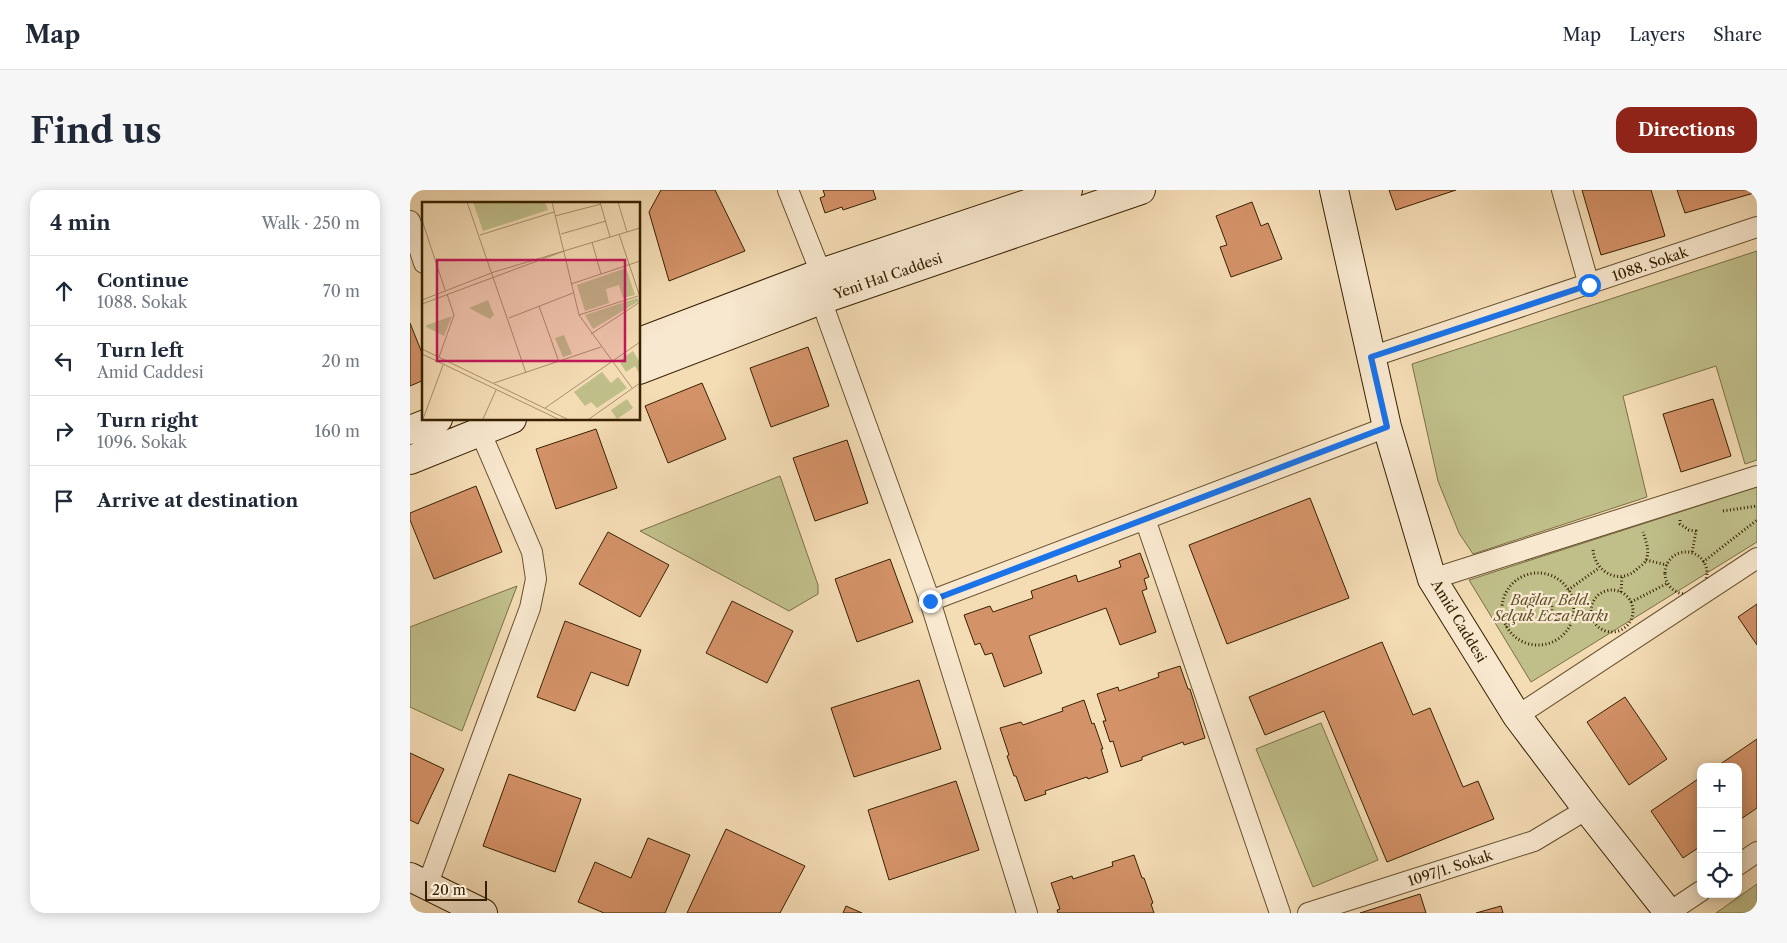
<!DOCTYPE html>
<meta charset="utf-8">
<style>
:root{--surface:#fff;--page:#f6f6f7;--text:#1f2937;--muted:#747a83;--line:#e0e1e3;--accent:#8f2418}
body{margin:0;font-family:"Libre Caslon Text",serif;background:var(--page);color:var(--text)}
.controls{position:absolute;right:15px;bottom:15px;display:grid;overflow:hidden;border-radius:10px;box-shadow:0 2px 12px #0003}
.controls button{width:45px;height:45px;display:grid;place-items:center;padding:0;border:0;border-bottom:1px solid var(--line);background:var(--surface);color:var(--text);font:25px sans-serif}
.scale{position:absolute;left:15px;bottom:12px;width:62px;box-sizing:border-box;padding-left:5px;border:2px solid #362100;border-top:0;font-size:14px;line-height:18px;white-space:nowrap;color:#362100;-webkit-text-stroke:4px #f8e8cf;paint-order:stroke}
.stop{position:absolute;width:15px;height:15px;margin:-11px;border:4px solid #1a73e8;border-radius:50%;background:#fff}
.stop.end{background:#1a73e8;border-color:#fff;box-shadow:0 1px 5px #0008}
.list{margin:0;padding:0;list-style:none}
h2{display:flex;justify-content:space-between;align-items:center;height:65px;margin:0;padding:0 20px;font-size:21px}
h2 small{font-size:16px;font-weight:400;color:var(--muted)}
.list li{display:grid;grid-template-columns:32px 1fr auto;gap:15px;align-items:center;box-sizing:border-box;height:70px;padding:0 20px;border-top:1px solid var(--line)}
.list b{display:block;font-size:19px;white-space:nowrap}
.list p{margin:0;font-size:16px;white-space:nowrap;color:var(--muted)}
.list em{font-size:16px;font-style:normal;color:var(--muted)}
.icon{flex:none;width:28px;height:28px;fill:none;stroke:currentColor;stroke-width:2;stroke-linecap:round;stroke-linejoin:round}
.map{position:relative;flex:none;width:1347px;height:723px;overflow:hidden;border-radius:15px}
header{display:flex;align-items:center;gap:30px;box-sizing:border-box;height:70px;padding:0 25px;background:var(--surface);border-bottom:1px solid var(--line)}
header strong{font-size:24px}
nav{display:flex;gap:28px;margin-inline-start:auto;font-size:18px}
.intro{display:flex;align-items:center;justify-content:space-between;box-sizing:border-box;height:120px;padding:0 30px}
h1{margin:0;font-size:35px}
.button{padding:12px 22px;border-radius:15px;background:var(--accent);color:#fff;font-size:18px;font-weight:700}
main{display:flex;gap:30px;padding:0 30px}
aside{flex:1;background:var(--surface);border-radius:15px;box-shadow:0 2px 12px #0003}
.map>svg:first-child{display:block}
.green{fill:#c0bf8a;stroke:#7b7045}
.building{fill:#d49268;stroke:#362100}
.lines{fill:none;stroke-linecap:round;stroke-linejoin:round}
.street-casing{stroke:#66502d;stroke-width:22}
.secondary-casing{stroke:#362100;stroke-width:30}
.path{stroke:#362100;stroke-width:3;stroke-dasharray:1 2.5;stroke-linecap:butt}
.street{stroke:#f8e8cf;stroke-width:20}
.secondary{stroke:#f8e8cf;stroke-width:28}
.route{stroke:#1a73e8;stroke-width:6}
.labels{text-anchor:middle;stroke-width:4.5;stroke-linejoin:round;paint-order:stroke}
.street-label{font-size:14px;fill:#362100;stroke:#f8e8cf}
.park-label{font-size:14px;font-style:italic;fill:#5f5029;stroke:#f8e8cf}
.inset-road{fill:none;stroke:#a8916d;stroke-width:1}
.view{fill:#c2185b;fill-opacity:0.15;stroke:#c2185b;stroke-width:2.5}
.inset-edge{fill:none;stroke:#362100;stroke-width:2.5}
</style>
<header>
<strong>Map</strong>
<nav><a>Map</a><a>Layers</a><a>Share</a></nav>
</header>
<div class="intro"><h1>Find us</h1><a class="button">Directions</a></div>
<main>
<aside>
<h2>4 min<small>Walk · 250 m</small></h2>
<ul class="list">
<li><svg class="icon" aria-label="ahead" viewBox="0 0 24 24"><path d="M12 20V5M6 11l6-6 6 6"/></svg><div><b>Continue</b><p>1088. Sokak</p></div><em>70 m</em></li>
<li><svg class="icon" aria-label="left" viewBox="0 0 24 24"><path d="M17 20v-9H6M10 6l-5 5 5 5"/></svg><div><b>Turn left</b><p>Amid Caddesi</p></div><em>20 m</em></li>
<li><svg class="icon" aria-label="right" viewBox="0 0 24 24"><path d="M7 20v-9h11M14 6l5 5-5 5"/></svg><div><b>Turn right</b><p>1096. Sokak</p></div><em>160 m</em></li>
<li><svg class="icon" aria-label="arrive" viewBox="0 0 24 24"><path d="M6 21V4h12l-3 4 3 4H6"/></svg><div><b>Arrive at destination</b></div></li>
</ul>
</aside>
<div class="map">
<svg width="1347" height="723" viewBox="0 0 1347 723">
<rect width="100%" height="100%" fill="#f4dcb5"/>
<filter id="stains"><feTurbulence type="fractalNoise" baseFrequency=".004" numOctaves="4"/><feColorMatrix values="0 0 0 0 .2 0 0 0 0 .09 0 0 0 0 .02 0 0 0 .5 -.17"/></filter>
<radialGradient id="worn" r=".72"><stop offset=".6" stop-color="#630" stop-opacity="0"/><stop offset="1" stop-color="#630" stop-opacity=".3"/></radialGradient>
<!-- green -->
<path class="green" d="M1347,61v209l-12,4 -29,-98 -93,30 24,101 -174,57 -14,-21 -21,-52 -26,-117z
M370,286l38,109v9l-29,17 -149,-80z
M1347,297v55l-226,140 -62,-102z
M107,396l-55,145 -52,-24v-80z
M911,533l57,137 -65,27 -57,-138z
M1347,694v29h-41z"/>
<!-- building -->
<path class="building" d="M251,0h54l30,61 -76,30 -20,-69z
M413,0h50l3,9 -33,11 -1,-3 -17,6 -5,-15 5,-2z
M979,0h67l-60,20z
M1172,0h69l14,46 -64,19z
M1267,0h76l1,3 -69,20z
M842,12l9,24 7,-3 14,36 -51,18 -11,-30 7,-2 -11,-29z
M0,133l14,35v22l-14,6z
M398,157l21,59 -58,21 -21,-59z
M292,193l24,56 -58,24 -23,-57z
M1303,209l18,57 -50,16 -18,-58z
M186,239l21,59 -61,21 -20,-60z
M437,250l21,63 -53,18 -22,-63z
M66,296l26,66 -68,27 -24,-59v-7z
M900,308l39,100 -122,46 -38,-99z
M198,342l61,33 -29,52 -61,-33z
M730,363l9,24 -5,2 3,10 -5,2 14,41 -36,13 -14,-37 -77,28 13,37 -38,14 -12,-34 -7,2 -5,-12 -5,2 -11,-30 26,-9 3,6 40,-14 -2,-7 45,-16 2,7 43,-15 -2,-6z
M480,369l23,63 -56,20 -22,-63z
M322,411l61,30 -26,52 -61,-30z
M1347,414v41l-19,-28z
M155,431l76,29 -13,36 -37,-14 -16,39 -38,-14z
M972,452l31,73 17,-7 33,79 15,-6 16,38 -107,43 -63,-151 -59,24 -16,-38z
M770,476l8,23h2l15,49 -21,7 -1,-3 -41,15v3l-21,7 -8,-26 -3,1 -7,-21h3l-9,-27 21,-7 1,4 40,-14 -1,-4z
M509,490l22,69 -87,28 -23,-69z
M1215,507l42,62 -38,26 -42,-63z
M674,510l8,24 2,-1 9,26h-2l7,23 -20,7 -1,-2 -42,14 1,3 -21,7 -9,-25h-2l-7,-20 2,-1 -9,-27 21,-6 2,3 40,-14 -1,-3z
M1347,549v69l-19,13v-54h-22z
M0,563l34,16 -26,55 -8,-4z
M99,584l72,25 -26,73 -72,-26z
M1291,587v69l-18,12 -32,-47z
M546,591l23,69 -90,30 -21,-70z
M316,639l79,37 -25,47h-93z
M238,648l42,17 -25,58h-61l-26,-11 17,-40 36,16z
M724,665l8,23h2l9,25 -2,1 3,9h-96l-1,-3 3,-1 -9,-26 21,-7 1,3 40,-13 -1,-4z
M1010,704l6,19h-66z
M436,716l16,7h-19z
M1091,716l2,7h-27z"/>
<g class="lines">
<defs>
<path id="street" d="M378,0l33,83v27l109,301 97,312
M1152,0l27,95
M0,31l14,42
M961,167l386,-130
M735,329l135,394
M1022,389l325,-103
M520,411l457,-174
M1107,526l240,-158
M1328,675l19,-13
M17,696l103,-278 6,-29 -4,-27 -52,-121
M898,723l226,-72 53,-32
M1258,723l33,-22"/>
<path id="secondary" d="M924,0l53,237 45,152 85,137 70,93 82,104
M229,152l182,-69 247,-83
M229,180l182,-70 320,-110
M0,240l28,-11
M0,270l102,-41
M0,687l73,36"/>
</defs>
<!-- street casing -->
<use href="#street" class="street-casing"/>
<!-- secondary casing -->
<use href="#secondary" class="secondary-casing"/>
<!-- path -->
<path class="path" d="M1313,321l34,-5
M1270,330v4l9,6 7,1 -4,22
M1183,360c2,23 28,36 45,18 3,-2 7,-5 8,-8 4,-9 0,-19 -3,-28
M1255 383a21 21 0 1 1 42 0a21 21 0 1 1-42 0Z
M1236,370l21,5
M1293,372l54,-42
M1092 419a36 36 0 1 1 72 0a36 36 0 1 1-72 0Z
M1158,400l31,-22
M1181 421a21 21 0 1 1 42 0a21 21 0 1 1-42 0Z
M1211,402l1,-15
M1116 418a13 13 0 1 1 26 0a13 13 0 1 1-26 0Z
M1221,412l37,-19
M1096,437l21,-12"/>
<!-- street -->
<use href="#street" class="street"/>
<!-- secondary -->
<use href="#secondary" class="secondary"/>
</g>
<g class="lines">
<!-- route -->
<path class="route" d="M520,411l457,-174 -16,-70 218,-72"/>
</g>
<g class="labels">
<!-- street labels -->
<g class="street-label">
<text transform="translate(1240 74) rotate(-19)" y="5">1088. Sokak</text>
<text transform="translate(478 86) rotate(-19)" y="5">Yeni Hal Caddesi</text>
<text transform="translate(1049 431) rotate(59)" y="5">Amid Caddesi</text>
<text transform="translate(1040 678) rotate(-18)" y="5">1097/1. Sokak</text>
</g>
<!-- park labels -->
<g class="park-label">
<text x="1141" y="415">Bağlar Beld.<tspan x="1141" dy="16">Selçuk Ecza Parkı</tspan></text>
</g>
</g>
<!-- overview -->
<g transform="translate(12 12)">
<rect width="218" height="218" fill="#f4dcb5"/>
<path d="M51,0h72l3,8 -65,21zM204,66l9,27 -12,3 -4,-13 -13,4 3,14 -24,8 -8,-26zM215,96l2,3 -46,28 -8,-14zM66,98l6,15 -4,4 -21,-11zM30,114l-8,20 -18,-9 1,-2zM142,133l8,19 -9,3 -8,-19zM211,149l6,10v12l-4,-7 -9,6 -7,-11zM180,170l9,11 7,-6 9,11 -30,20 -6,-6 -6,4 -11,-14zM205,197l6,9 -16,11 -6,-9z" fill="#c0bf8a"/>
<path class="inset-road" d="M45,0l59,171M130,0l27,113 53,73M178,0l10,35M196,0l9,30M133,14l46,-12M0,18l23,70M139,32l45,-13M197,32l21,63M58,33l74,-23M170,40l9,32M149,82l69,-23M0,98l72,-28 70,-21M0,102l142,-53 76,-23M117,104l20,56M157,113l59,-19M87,116l64,-25M169,132l49,-32M0,147l145,70M0,152l136,65M17,155l15,-42 -7,-21M72,181l107,-36M123,206l95,-66M1,217l20,-54M61,217l13,-29M167,217l51,-36"/>
<path class="view" d="M15,58h188v101h-188z"/>
<rect width="218" height="218" class="inset-edge"/>
</g>
<rect width="100%" height="100%" filter="url(#stains)"/>
<rect width="100%" height="100%" fill="url(#worn)"/>
</svg>
<div class="controls">
<button>+</button>
<button>−</button>
<button><svg class="icon" aria-label="locate" viewBox="0 0 24 24"><circle cx="12" cy="12" r="6"/><path d="M12 2v4M12 18v4M2 12h4M18 12h4"/></svg></button>
</div>
<div class="scale">20 m</div>
<div class="stop" style="left:1179px;top:95px"></div>
<div class="stop end" style="left:520px;top:411px"></div>
</div>
</main>
